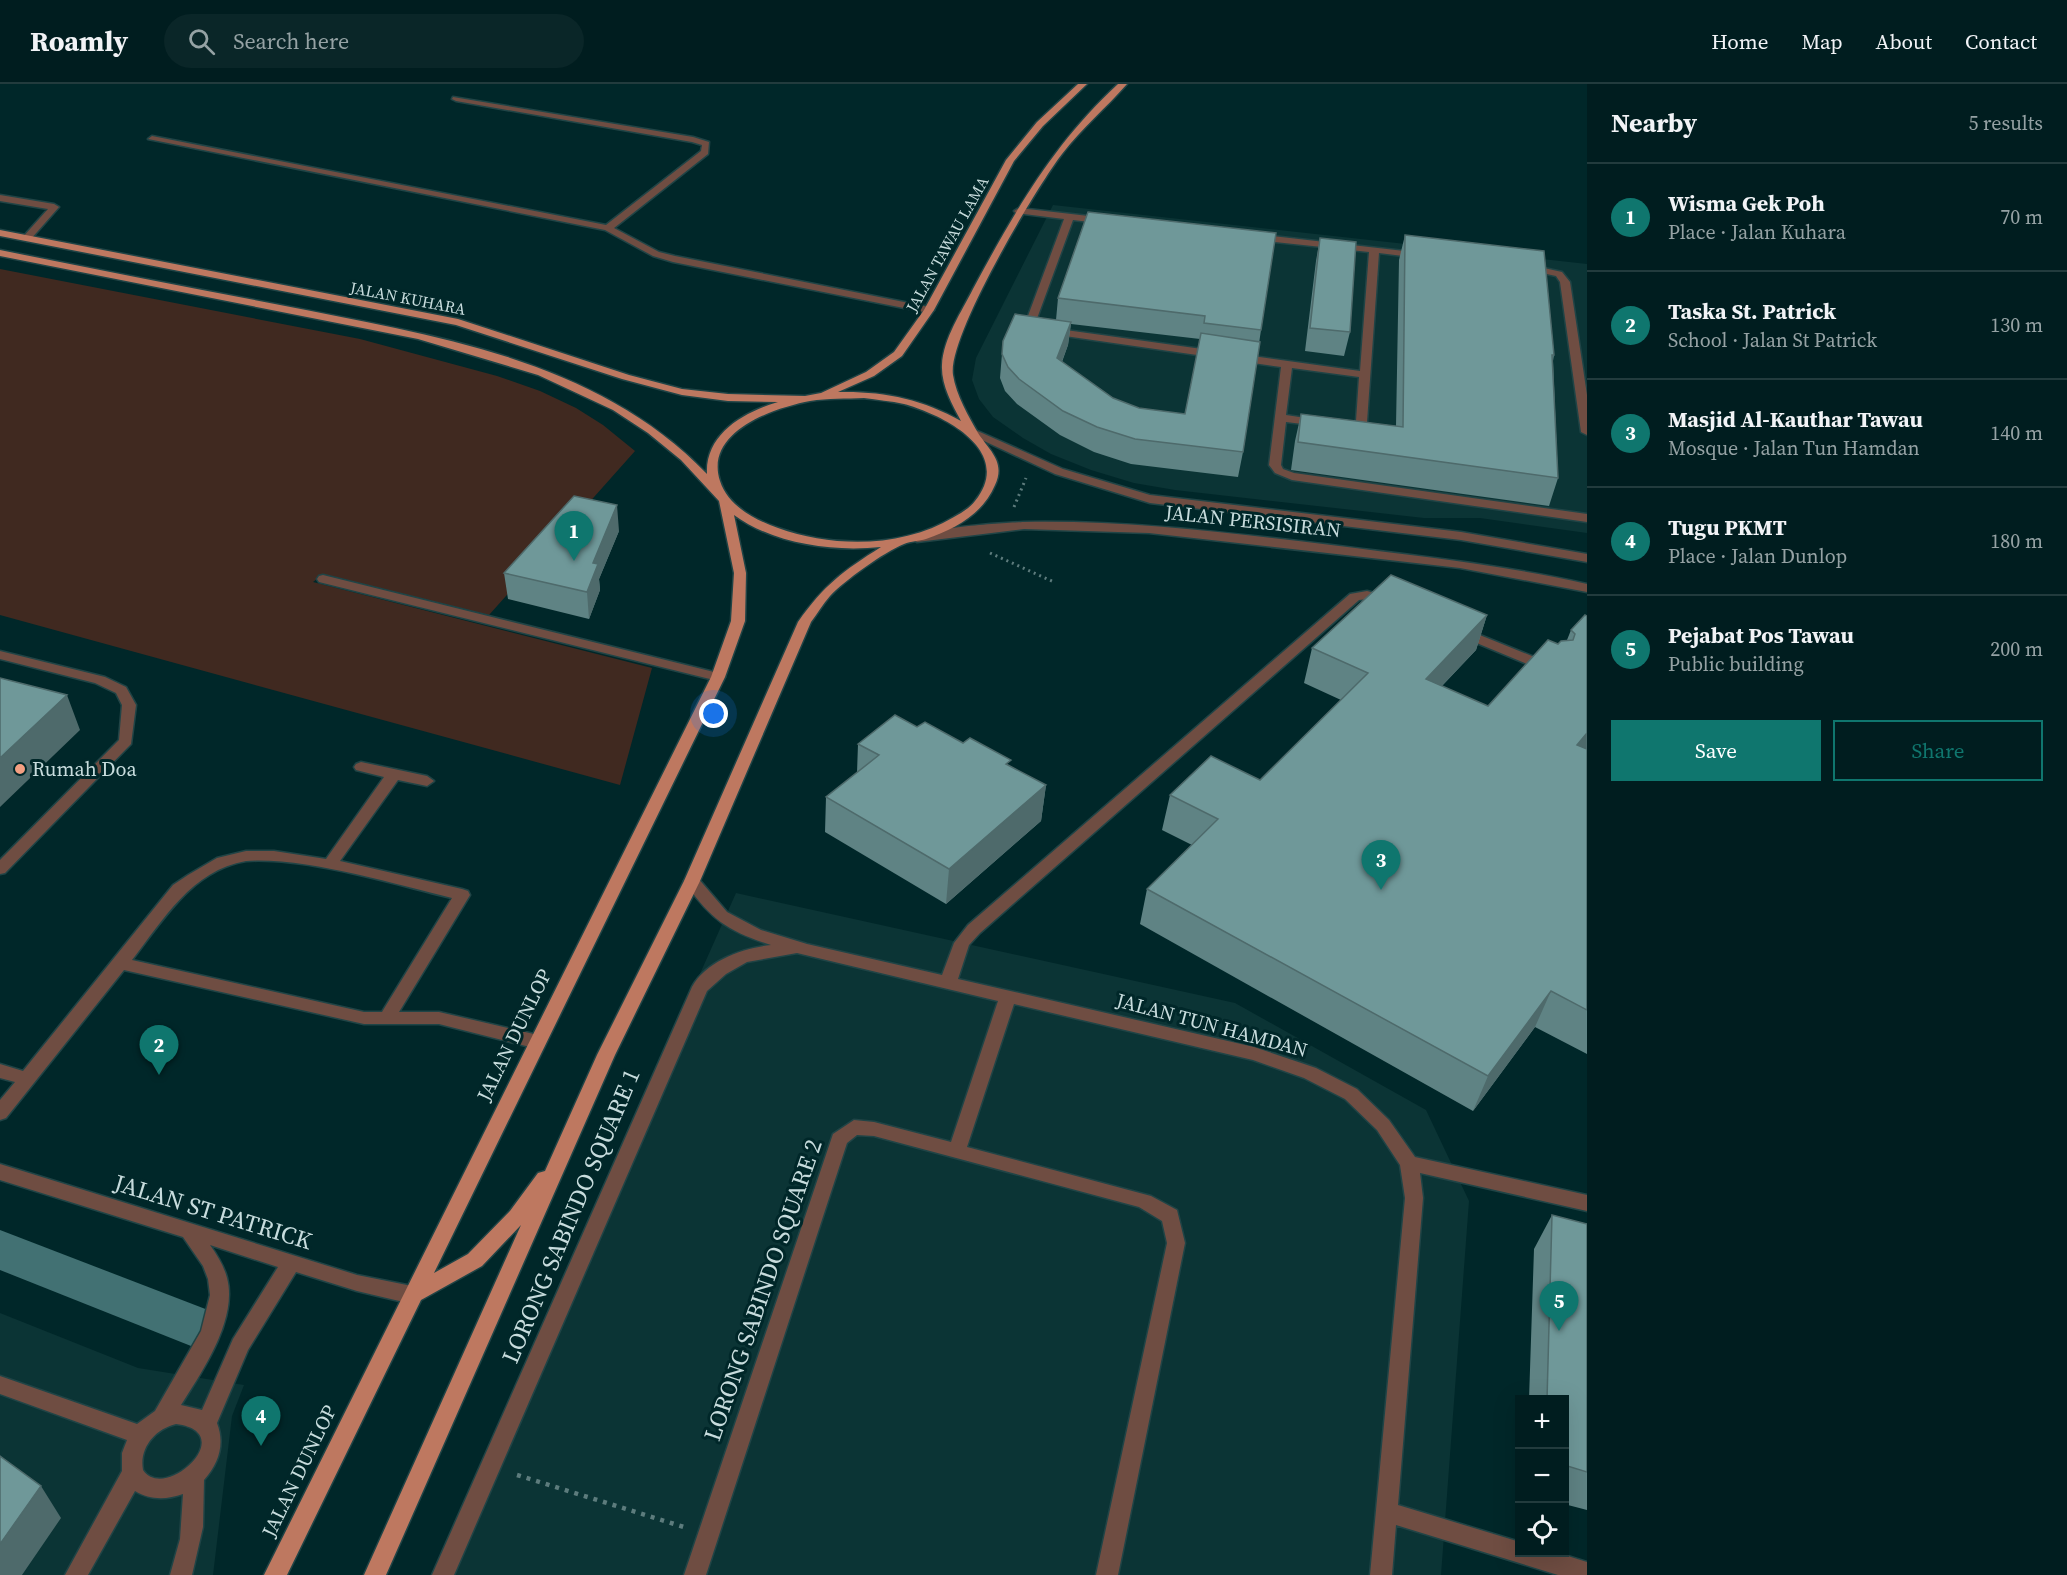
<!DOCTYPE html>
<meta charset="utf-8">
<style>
:root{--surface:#001d1f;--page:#0a2628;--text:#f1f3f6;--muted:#95a2a4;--line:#223b3d;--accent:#0f766e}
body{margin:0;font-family:"Source Serif 4",serif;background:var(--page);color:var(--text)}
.controls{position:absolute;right:18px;bottom:18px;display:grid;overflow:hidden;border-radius:0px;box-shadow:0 6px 24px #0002}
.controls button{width:54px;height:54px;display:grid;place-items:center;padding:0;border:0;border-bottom:2px solid var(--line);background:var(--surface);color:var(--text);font:30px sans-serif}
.you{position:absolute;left:714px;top:630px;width:21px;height:21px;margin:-15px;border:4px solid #fff;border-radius:50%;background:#1a73e8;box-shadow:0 0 0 9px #1a73e833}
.badge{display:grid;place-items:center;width:39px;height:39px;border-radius:50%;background:var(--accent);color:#fff;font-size:20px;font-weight:700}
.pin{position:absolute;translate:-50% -50px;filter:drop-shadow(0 2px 3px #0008)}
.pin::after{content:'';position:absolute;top:32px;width:21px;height:18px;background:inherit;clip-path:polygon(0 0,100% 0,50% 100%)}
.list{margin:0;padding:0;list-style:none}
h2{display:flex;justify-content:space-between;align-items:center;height:78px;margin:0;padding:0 24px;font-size:26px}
h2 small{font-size:20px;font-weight:400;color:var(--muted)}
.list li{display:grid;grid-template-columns:39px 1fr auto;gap:18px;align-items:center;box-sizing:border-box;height:108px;padding:0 24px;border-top:2px solid var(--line)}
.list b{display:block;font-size:22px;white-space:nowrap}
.list p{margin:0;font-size:20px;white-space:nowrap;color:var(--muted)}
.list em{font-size:20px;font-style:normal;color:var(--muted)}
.actions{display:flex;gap:12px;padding:18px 24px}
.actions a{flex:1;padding:14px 0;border:2px solid var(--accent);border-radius:0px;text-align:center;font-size:21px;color:var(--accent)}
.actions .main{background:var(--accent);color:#fff}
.icon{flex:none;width:33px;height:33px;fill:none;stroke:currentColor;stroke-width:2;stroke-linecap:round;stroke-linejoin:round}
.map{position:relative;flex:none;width:1587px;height:1491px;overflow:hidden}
header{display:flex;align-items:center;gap:36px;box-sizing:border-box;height:84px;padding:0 30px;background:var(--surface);border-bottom:2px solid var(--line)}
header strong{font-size:28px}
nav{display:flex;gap:33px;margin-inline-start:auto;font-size:21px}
.search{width:420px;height:54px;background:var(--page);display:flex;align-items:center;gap:15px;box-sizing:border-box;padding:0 21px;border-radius:33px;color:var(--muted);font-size:22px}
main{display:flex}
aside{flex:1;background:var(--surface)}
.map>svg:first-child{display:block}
.built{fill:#0b3435}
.green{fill:#402920}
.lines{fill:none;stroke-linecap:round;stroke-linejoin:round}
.canal{fill:#427173;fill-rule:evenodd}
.minor-casing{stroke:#204446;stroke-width:3}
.major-casing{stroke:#204446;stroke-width:3}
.path-far1{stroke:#5d7c7d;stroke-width:3;stroke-dasharray:2 4;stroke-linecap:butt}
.path{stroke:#5d7c7d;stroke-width:4.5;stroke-dasharray:4 6;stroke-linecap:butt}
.minor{fill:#6f4d42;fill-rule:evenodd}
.major{fill:#be7860;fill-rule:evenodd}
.wall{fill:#5f8384;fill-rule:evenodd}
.shaded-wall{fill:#4e6a6b}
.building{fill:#6f9899;stroke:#4e6a6b;stroke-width:1.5}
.poi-dot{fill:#f39f82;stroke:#002729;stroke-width:2}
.labels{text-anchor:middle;stroke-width:6;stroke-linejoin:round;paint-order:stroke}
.far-street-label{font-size:16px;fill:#c7dcdd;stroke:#002729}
.street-label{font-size:20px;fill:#c7dcdd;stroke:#002729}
.poi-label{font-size:20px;fill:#c7dcdd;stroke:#002729;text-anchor:start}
.near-street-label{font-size:24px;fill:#c7dcdd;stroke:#002729}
</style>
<header>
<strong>Roamly</strong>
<div class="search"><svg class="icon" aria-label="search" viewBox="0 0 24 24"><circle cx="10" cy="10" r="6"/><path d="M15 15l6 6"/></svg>Search here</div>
<nav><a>Home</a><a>Map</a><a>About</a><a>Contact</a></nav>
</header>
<main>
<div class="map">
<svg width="1587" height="1491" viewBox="0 0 1587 1491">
<rect width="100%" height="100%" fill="#002729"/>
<!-- built -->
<path class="built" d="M1053,121l534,59v269l-107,-15h-56l-249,-28 -41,-7 -43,-13 -40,-16 -28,-16 -30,-21 -14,-18 -7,-19 4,-22z
M736,809l499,110 191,107 43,91 -28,374h-1009z
M0,1229l138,55 106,17 -12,31 -19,159h-213z"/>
<!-- green -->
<path class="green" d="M0,185l360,70 137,37 43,15 36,17 27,17 32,26 -146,164 -166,-41 -10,8 339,86 -32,117 -620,-170z"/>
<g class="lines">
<!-- canal -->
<path class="canal" d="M0,1146l208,80 7,15 -7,15 -17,6 -191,-76z"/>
<defs>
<path id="minor" d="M453,13l240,40 16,5 -1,12 -94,74 45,24 16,4 254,51 5,3 -5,3 -256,-51 -20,-6 -48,-26 -457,-91 4,-3 454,89 95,-74 1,-6 -10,-3 -236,-41 -4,-2z
M0,111l54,9 5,3 -29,33 -3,1 -5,-3 26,-29 -48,-8z
M1019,124l87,10 5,3 -5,3 -33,-4 -38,104 2,2 323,45 9,-119 -114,-12 -5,-3 5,-3 167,19v4l-3,1 -40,-5 -12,169c-8,8 -21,11 -30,4l2,-2 17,-3 3,-44 -67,-9 -6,47 33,5 6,3 -6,3 -33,-4 -5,43 2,4 11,4 293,41v8l-295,-42 -17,-7 -6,-8 12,-98 -251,-36 -5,-7 39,-105 -48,-6 -2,-2z
M1526,180l36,8 8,10 17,113v40l-6,-3 -21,-150 -4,-6 -33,-7v-4z
M973,345l90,40 87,26 311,37 126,22v8l-126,-22 -311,-37 -95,-29 -86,-40 -2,-2z
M1024,438c103,-2 205,11 307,23 86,11 172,20 256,39v8l-127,-24 -311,-35 -125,-4 -107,13 -6,-4c11,-10 93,-15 113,-16z
M323,491l395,98 7,4 -7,4 -399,-99 -2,-3 2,-3z
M1367,507l26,7 1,3 -6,4 -21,-6 -8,1 -379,333 -11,12 -11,34 296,68 62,21 41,21 32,31 26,37 172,38v16l-167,-38 3,25 -25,307 122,37v10h35l32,10v13h-29l-162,-50 -4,50h-22l35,-377 -5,-33 -23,-35 -32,-31 -41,-21 -51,-18 -239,-56 -47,143 184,49 26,14 8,33 -67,332h-22l71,-332 -5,-22 -23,-14 -265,-71 -17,-1 -10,8 -141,432h-22l149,-441 21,-14 20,2 77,20 47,-141 -201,-48 -50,9 -21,12 -19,17 -253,584h-22l260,-588c14,-26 51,-39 79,-42 -41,-13 -60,-25 -84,-60l-3,-4 3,-4h10l30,35 34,18 46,14 135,31 12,-32 14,-18 382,-331z
M1460,543l94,38 2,3 -2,3h-10l-89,-37 -2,-3z
M0,567l105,26 21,10 10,18 -5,39 -126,129 -5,1v-14l119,-120 3,-35 -6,-12 -21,-10 -95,-24z
M361,678l66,14 7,5 -7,5 -29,-6 -58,81 122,28 6,2 2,4 -71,117h40l99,23 6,2 2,5 -2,5 -6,2 -99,-25h-75l-240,-54 -118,148 -6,2v-20l15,-18 -15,-4v-14l23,7 150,-186 15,-10 29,-17 29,-7h28l52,8 58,-82 -28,-7 -2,-3 2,-3zM246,777c60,-4 147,23 206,37l-70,114h-18l-232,-52c31,-40 60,-90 114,-99z
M0,1080l357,111 55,11 7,3 3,6 -3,6 -7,3 -55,-13 -61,-19 -48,78 -31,73c8,21 2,40 -13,57l-1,47 -11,48h-22l10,-36 3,-45c-17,6 -33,6 -48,-3l-47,84h-23l57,-104v-18l5,-13 -127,-46v-18l137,48 18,-13 46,-80 9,-36 -2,-16 -5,-13 -20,-29 -183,-57zM210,1161l68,22 -45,72 -31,71 -21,-5c21,-33 57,-86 46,-127 -3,-12 -10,-23 -17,-33zM176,1340c65,8 -11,79 -33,46 -4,-22 12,-41 33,-46z"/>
<path id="major" d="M1078,0h9l-44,42 -29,35 -80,149 -32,46 -28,20 -36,16c45,-1 84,7 123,29 -9,-17 -20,-36 -19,-56 1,-26 20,-54 31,-76 42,-78 80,-145 145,-205h9c-21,24 -45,44 -65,70 -26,34 -115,183 -109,221 3,20 16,42 25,58 11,17 28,29 17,52 -12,29 -40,44 -69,54 -7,2 -15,2 -22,5 -20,8 -60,37 -74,52 -7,8 -13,18 -19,26l-111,259 -85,174 -229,520h-22l157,-350 -39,41 -61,34 -134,275h-23l447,-898 20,-56 3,-48 -15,-72 -38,-41 -33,-27 -35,-23 -75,-35 -120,-36 -418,-83v-6c93,19 187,37 280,55 150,30 316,53 427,169 -2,-40 37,-62 71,-72l-50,-1 -46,-6 -60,-16 -166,-54 -456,-89v-6l458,89 171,56 53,14 46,5 77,2 16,-3 45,-21 28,-20 30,-42 82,-150 31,-38zM864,314c13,2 27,3 40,6 40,11 111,47 71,97 -5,7 -14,12 -21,16 -52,31 -120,31 -176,11 -23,-8 -50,-22 -58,-47 -16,-49 53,-73 90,-80 18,-3 36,-2 54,-3zM734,431c40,29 98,37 147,32 -38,24 -57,38 -83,75l-114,259 -87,174 -52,116 -7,2 -28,38 -42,43 -34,19 291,-596 20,-56 1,-48z"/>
</defs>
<!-- minor casing -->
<use href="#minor" class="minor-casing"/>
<!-- major casing -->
<use href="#major" class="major-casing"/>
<!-- path-far1 -->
<path class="path-far1" d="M1014,423l12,-29
M990,469l64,29"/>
<!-- path -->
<path class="path" d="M517,1391l167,52"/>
<!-- minor -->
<use href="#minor" class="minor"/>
<!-- major -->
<use href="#major" class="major"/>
</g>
<!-- wall -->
<path class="wall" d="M1088,128l173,118 -18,122 -5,25 -107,-13 -37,-12 -34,-17 -43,-31 -12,-13 -5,-13 3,-37 53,-21 2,-22zM1071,240l129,15 -15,75 -46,-6 -26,-10 -51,-36 6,-17z
M1405,151l149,120 -1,6 5,117 -9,28 -258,-36 4,-29 6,-27 95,12 3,-166z
M1320,154l30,94 -6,24 -39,-5 11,-90z
M619,447l-20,48 1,11 -11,29 -81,-20 -4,-26z
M1487,531l-11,35 -34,36 46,20 70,-62 9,-4 4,-10 16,-14v438l-52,-27 -62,84 -333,-187 7,-35 45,-44 -30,-15 8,-35 90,-15 81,-80 -37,-17 8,-35z
M917,643l46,16 47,23 36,19 -5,36 -95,83 -121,-72 1,-35 31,-24 1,-29z
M1552,1131l35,9v286l-23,-6v-104h-35l5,-151z"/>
<!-- shaded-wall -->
<path class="shaded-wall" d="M1071,238l-3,23 -14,37 3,-24z
M617,421l2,26 -20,48 1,11 -11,29 -2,-27 6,-29z
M1487,531l-11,35 -61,64 11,-35z
M67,611l13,35 -80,77v-49z
M1587,649v18l-10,-6z
M1046,701l-5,36 -95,83 3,-35z
M1551,907l-16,36 -62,84 15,-35z
M41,1402l20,32 -39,57h-22v-31z"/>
<!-- building -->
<path class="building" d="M1088,128l188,21 -15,97 -57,-7 1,-7 -147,-18z
M1405,151l139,16 10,104h-2l6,123 -260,-36 3,-28 102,13z
M1320,154l36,4 -6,90 -40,-4z
M1015,230l56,8 -14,36 56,40 26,10 46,6 16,-81 59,9 -17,110 -108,-13 -38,-12 -34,-16 -44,-32 -11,-12 -6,-13 1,-13z
M574,412l43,9 -24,58 5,1 -11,28 -83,-19z
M1391,491l96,40 -61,64 62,27 60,-66 10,4 3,-3 12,-1 2,-6 -4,-4 14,-15 2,1v117l-10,12 10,4v261l-36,-19 -63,85 -341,-187 71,-70 -48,-24 41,-39 49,24 108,-107 -56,-25z
M0,594l67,17 -67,63z
M895,631l22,12 8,-5 38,21 7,-5 41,22 -5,4 40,21 -97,84 -123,-72 53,-42 -21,-11z
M1552,1131l35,9v248l-23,-7v-65h-17z
M0,1372l41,30 -41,58z"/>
<!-- markers -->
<circle class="poi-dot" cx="20" cy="685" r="6"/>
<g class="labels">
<!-- far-street labels -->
<g class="far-street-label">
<text transform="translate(947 160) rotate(-61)" y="6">JALAN TAWAU LAMA</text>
<text transform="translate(408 214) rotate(11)" y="6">JALAN KUHARA</text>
</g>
<!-- street labels -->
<g class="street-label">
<text transform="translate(1253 437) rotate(6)" y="7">JALAN PERSISIRAN</text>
<text transform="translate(1212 941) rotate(15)" y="7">JALAN TUN HAMDAN</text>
<text transform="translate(514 951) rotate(-64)" y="7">JALAN DUNLOP</text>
<text transform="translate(299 1387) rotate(-64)" y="7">JALAN DUNLOP</text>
</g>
<!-- poi labels -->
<g class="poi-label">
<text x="32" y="692">Rumah Doa</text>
</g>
<!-- near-street labels -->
<g class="near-street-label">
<text transform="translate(213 1128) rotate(17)" y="8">JALAN ST PATRICK</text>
<text transform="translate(571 1132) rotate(-67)" y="8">LORONG SABINDO SQUARE 1</text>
<text transform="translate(763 1206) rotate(-71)" y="8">LORONG SABINDO SQUARE 2</text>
</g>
</g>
</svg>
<div class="controls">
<button>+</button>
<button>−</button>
<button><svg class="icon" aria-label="locate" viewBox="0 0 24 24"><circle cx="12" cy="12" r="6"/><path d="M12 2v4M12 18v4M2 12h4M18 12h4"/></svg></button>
</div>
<div class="you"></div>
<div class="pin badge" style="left:574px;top:477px">1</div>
<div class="pin badge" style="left:159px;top:991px">2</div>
<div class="pin badge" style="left:1381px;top:806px">3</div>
<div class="pin badge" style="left:261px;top:1362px">4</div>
<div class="pin badge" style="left:1559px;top:1247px">5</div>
</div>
<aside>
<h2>Nearby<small>5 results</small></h2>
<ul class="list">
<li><span class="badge">1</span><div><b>Wisma Gek Poh</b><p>Place · Jalan Kuhara</p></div><em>70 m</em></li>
<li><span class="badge">2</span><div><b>Taska St. Patrick</b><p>School · Jalan St Patrick</p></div><em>130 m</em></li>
<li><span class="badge">3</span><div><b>Masjid Al-Kauthar Tawau</b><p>Mosque · Jalan Tun Hamdan</p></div><em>140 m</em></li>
<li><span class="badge">4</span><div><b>Tugu PKMT</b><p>Place · Jalan Dunlop</p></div><em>180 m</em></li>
<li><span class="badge">5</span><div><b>Pejabat Pos Tawau</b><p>Public building</p></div><em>200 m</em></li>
</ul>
<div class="actions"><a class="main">Save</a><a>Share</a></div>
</aside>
</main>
